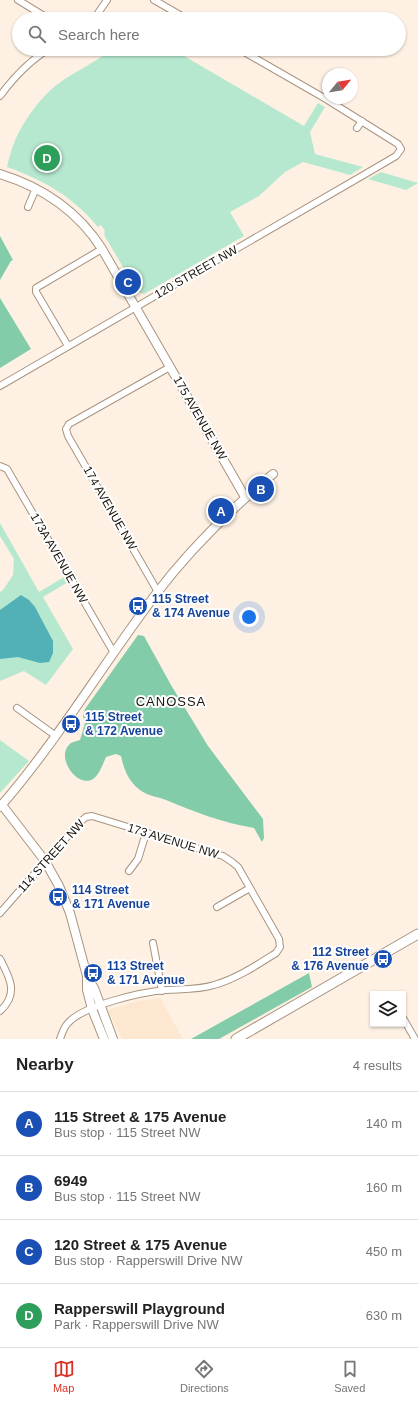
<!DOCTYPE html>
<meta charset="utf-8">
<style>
:root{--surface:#fff;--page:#f2f2f2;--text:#222;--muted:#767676;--line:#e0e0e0;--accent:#d93025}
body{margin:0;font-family:Arial,sans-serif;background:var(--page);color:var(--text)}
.controls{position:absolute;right:12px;bottom:12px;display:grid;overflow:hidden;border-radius:0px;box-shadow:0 1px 3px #0004}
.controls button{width:36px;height:36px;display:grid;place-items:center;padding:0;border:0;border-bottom:1px solid var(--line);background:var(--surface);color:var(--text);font:20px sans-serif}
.compass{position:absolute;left:322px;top:68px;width:36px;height:36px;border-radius:50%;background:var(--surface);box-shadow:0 1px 3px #0004;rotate:60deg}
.you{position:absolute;left:249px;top:617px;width:14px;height:14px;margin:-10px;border:3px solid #fff;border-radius:50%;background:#1a73e8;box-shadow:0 0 0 6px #1a73e833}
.badge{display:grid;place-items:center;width:26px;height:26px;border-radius:50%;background:var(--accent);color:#fff;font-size:13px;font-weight:700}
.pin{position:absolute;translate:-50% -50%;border:2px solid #fff;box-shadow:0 1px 4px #0006}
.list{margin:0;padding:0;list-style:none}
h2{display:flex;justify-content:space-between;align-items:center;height:52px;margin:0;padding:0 16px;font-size:17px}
h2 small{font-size:13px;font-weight:400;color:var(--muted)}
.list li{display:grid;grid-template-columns:26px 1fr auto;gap:12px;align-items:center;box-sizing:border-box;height:64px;padding:0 16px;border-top:1px solid var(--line)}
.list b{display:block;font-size:15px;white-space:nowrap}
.list p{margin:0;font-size:13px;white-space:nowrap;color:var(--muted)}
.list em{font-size:13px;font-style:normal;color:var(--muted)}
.icon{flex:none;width:22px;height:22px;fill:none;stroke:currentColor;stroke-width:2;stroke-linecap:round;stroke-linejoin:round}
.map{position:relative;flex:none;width:418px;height:1039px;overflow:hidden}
.search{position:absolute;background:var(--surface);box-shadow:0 1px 3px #0004;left:12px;right:12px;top:12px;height:44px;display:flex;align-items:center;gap:10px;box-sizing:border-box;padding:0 14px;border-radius:22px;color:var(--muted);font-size:15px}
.sheet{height:308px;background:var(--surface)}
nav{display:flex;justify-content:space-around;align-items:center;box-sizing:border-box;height:56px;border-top:1px solid var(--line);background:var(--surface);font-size:11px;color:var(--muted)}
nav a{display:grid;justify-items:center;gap:2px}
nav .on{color:var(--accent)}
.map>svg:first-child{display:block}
.built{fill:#fde7d0}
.green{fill:#b6e8cf}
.forest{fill:#83ccaa}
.water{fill:#52b0b7}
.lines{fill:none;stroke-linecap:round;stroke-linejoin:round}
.minor-casing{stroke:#a8947f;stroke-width:8}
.tertiary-casing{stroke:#a8947f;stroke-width:10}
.secondary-casing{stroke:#a8947f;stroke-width:11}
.minor{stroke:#fff;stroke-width:6}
.tertiary{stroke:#fff;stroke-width:8}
.secondary{stroke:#fff;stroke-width:9}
.labels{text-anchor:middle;stroke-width:4;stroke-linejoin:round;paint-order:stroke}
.street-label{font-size:12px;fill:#1b140c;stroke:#fff}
.transit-label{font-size:12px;font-weight:bold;fill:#164399;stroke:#fff;text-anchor:start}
.neighbourhood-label{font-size:13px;letter-spacing:1px;fill:#1b140c;stroke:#fff}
</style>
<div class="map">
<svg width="418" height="1039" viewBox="0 0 418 1039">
<rect width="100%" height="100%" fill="#fef1e3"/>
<!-- built -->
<path class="built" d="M160,998l23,41h-61l-14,-29 30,-9z"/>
<!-- green -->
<path class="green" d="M112,49h60l132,77 14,-23 7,4 -15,25 5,22 48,13 -13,8 -47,-13 -18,10 -26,24 -29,16 14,24 -100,58 -6,-2 -34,-57 1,-1 -1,-2 1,-1 -4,-6 -3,2c-25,-30 -54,-47 -91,-60 2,-8 4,-17 7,-24 8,-20 26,-46 44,-59 17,-13 37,-21 54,-35z
M381,172l37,11 -12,7 -38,-11z
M0,523l39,69 25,-15 4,5 -25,15 30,52 -27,36 -22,-14 -24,10v-89l3,-2 10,-15 1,-16 -14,-23z
M0,740l29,21 -29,32z"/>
<!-- forest -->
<path class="forest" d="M0,236l13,24 -2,1 -11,19z
M0,298l31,51 -31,19z
M138,635l6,1 27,49 37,61 55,73 1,19 -2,4 -8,-14c-31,-5 -59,-16 -88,-28 -7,-3 -17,-4 -23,-8 -13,-8 -19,-21 -22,-36l-5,-2 -10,3c-3,7 -7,18 -13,22 -16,10 -39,-23 -22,-36 2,-1 6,-2 9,-3l5,-17 -2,-7 2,-7z
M309,973l3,14 -93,52h-28z"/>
<!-- water -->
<path class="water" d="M21,595l8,5 6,7 18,34v12l-4,9 -9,1 -22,-6 -18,2v-49z"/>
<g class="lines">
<defs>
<path id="minor" d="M18,0l31,19
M154,0l33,19
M94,19l13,-19
M0,96c14,-19 29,-35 49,-47
M357,128l5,-7
M28,207l8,-19
M68,346l-32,-54v-4l66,-39
M0,386l367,-213 29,-17 5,-7 -3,-5 -72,-45 -87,-50
M0,466l7,3 107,184
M158,592l-90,-156 -2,-7 3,-5 101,-57
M17,708l39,28
M129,871l9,-12 8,-26
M217,907l33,-19
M0,913l80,-91 6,-5 6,-1 131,40 9,6 6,5 41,72 1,8 -4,6c-19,12 -40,26 -62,32 -16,5 -32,4 -48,5 -24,2 -82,15 -98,33 -4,4 -6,10 -8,16
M153,943l9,48
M0,959c10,19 19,35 0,52
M403,1018l12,21"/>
<path id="tertiary" d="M0,174c42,13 78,37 102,75l143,248
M2,805l43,56 14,25 11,27 17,63v14l5,19 12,30
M0,807c58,-67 103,-143 156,-213 34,-45 74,-84 117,-120
M88,979l6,9 19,51"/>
<path id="secondary" d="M236,1039l182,-105"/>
</defs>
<!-- minor casing -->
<use href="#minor" class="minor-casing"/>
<!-- tertiary casing -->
<use href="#tertiary" class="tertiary-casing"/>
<!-- secondary casing -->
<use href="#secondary" class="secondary-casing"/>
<!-- minor -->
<use href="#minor" class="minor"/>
<!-- tertiary -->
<use href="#tertiary" class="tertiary"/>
<!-- secondary -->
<use href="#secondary" class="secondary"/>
</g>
<!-- icons -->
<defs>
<symbol id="bus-disc" viewBox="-11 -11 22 22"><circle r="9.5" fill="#1a4fb4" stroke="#fff"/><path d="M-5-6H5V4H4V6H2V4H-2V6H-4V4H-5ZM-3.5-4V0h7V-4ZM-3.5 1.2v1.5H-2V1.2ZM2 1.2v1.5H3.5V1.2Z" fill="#fff"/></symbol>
</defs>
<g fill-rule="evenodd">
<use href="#bus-disc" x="127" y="595" width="22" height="22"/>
<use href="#bus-disc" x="60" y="713" width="22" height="22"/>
<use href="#bus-disc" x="47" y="886" width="22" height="22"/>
<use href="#bus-disc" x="372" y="948" width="22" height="22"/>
<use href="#bus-disc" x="82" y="962" width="22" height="22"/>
</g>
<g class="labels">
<!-- street labels -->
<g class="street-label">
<text transform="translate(196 272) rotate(-30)" y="4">120 STREET NW</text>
<text transform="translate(200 418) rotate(60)" y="4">175 AVENUE NW</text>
<text transform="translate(110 508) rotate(60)" y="4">174 AVENUE NW</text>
<text transform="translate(59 558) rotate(60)" y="4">173A AVENUE NW</text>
<text transform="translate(173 841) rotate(17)" y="4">173 AVENUE NW</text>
<text transform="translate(51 856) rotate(-48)" y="4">114 STREET NW</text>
</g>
<!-- transit labels -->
<g class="transit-label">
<text x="152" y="603">115 Street<tspan x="152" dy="14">&amp; 174 Avenue</tspan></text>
<text x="85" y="721">115 Street<tspan x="85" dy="14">&amp; 172 Avenue</tspan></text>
<text x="72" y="894">114 Street<tspan x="72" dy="14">&amp; 171 Avenue</tspan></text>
<text x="369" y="956" text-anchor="end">112 Street<tspan x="369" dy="14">&amp; 176 Avenue</tspan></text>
<text x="107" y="970">113 Street<tspan x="107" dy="14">&amp; 171 Avenue</tspan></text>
</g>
<!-- neighbourhood labels -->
<g class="neighbourhood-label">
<text x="171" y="706">CANOSSA</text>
</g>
</g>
</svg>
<div class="controls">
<button><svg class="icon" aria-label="layers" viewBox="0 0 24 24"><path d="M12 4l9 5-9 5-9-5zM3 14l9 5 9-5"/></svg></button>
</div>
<svg class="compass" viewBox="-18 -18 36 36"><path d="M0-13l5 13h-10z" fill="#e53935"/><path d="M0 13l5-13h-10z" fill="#767676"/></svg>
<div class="you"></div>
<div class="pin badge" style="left:221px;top:511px;background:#1a4fb4">A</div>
<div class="pin badge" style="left:261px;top:489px;background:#1a4fb4">B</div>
<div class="pin badge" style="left:128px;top:282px;background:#1a4fb4">C</div>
<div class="pin badge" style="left:47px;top:158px;background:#2e9e5b">D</div>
<div class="search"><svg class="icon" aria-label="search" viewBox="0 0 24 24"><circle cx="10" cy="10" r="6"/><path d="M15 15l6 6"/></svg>Search here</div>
</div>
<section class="sheet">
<h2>Nearby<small>4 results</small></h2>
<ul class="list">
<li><span class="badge" style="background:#1a4fb4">A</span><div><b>115 Street &amp; 175 Avenue</b><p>Bus stop · 115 Street NW</p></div><em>140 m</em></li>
<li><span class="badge" style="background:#1a4fb4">B</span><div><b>6949</b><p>Bus stop · 115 Street NW</p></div><em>160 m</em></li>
<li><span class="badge" style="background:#1a4fb4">C</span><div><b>120 Street &amp; 175 Avenue</b><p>Bus stop · Rapperswill Drive NW</p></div><em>450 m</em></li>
<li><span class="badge" style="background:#2e9e5b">D</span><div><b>Rapperswill Playground</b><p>Park · Rapperswill Drive NW</p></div><em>630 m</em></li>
</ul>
</section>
<nav>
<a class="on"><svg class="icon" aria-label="map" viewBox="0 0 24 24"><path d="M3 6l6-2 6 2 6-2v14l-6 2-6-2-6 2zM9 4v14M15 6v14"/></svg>Map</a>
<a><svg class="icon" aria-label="directions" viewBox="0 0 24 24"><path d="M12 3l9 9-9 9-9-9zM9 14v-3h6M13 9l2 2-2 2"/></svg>Directions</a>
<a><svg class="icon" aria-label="saved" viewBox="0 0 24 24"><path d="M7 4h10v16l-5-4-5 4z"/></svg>Saved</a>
</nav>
